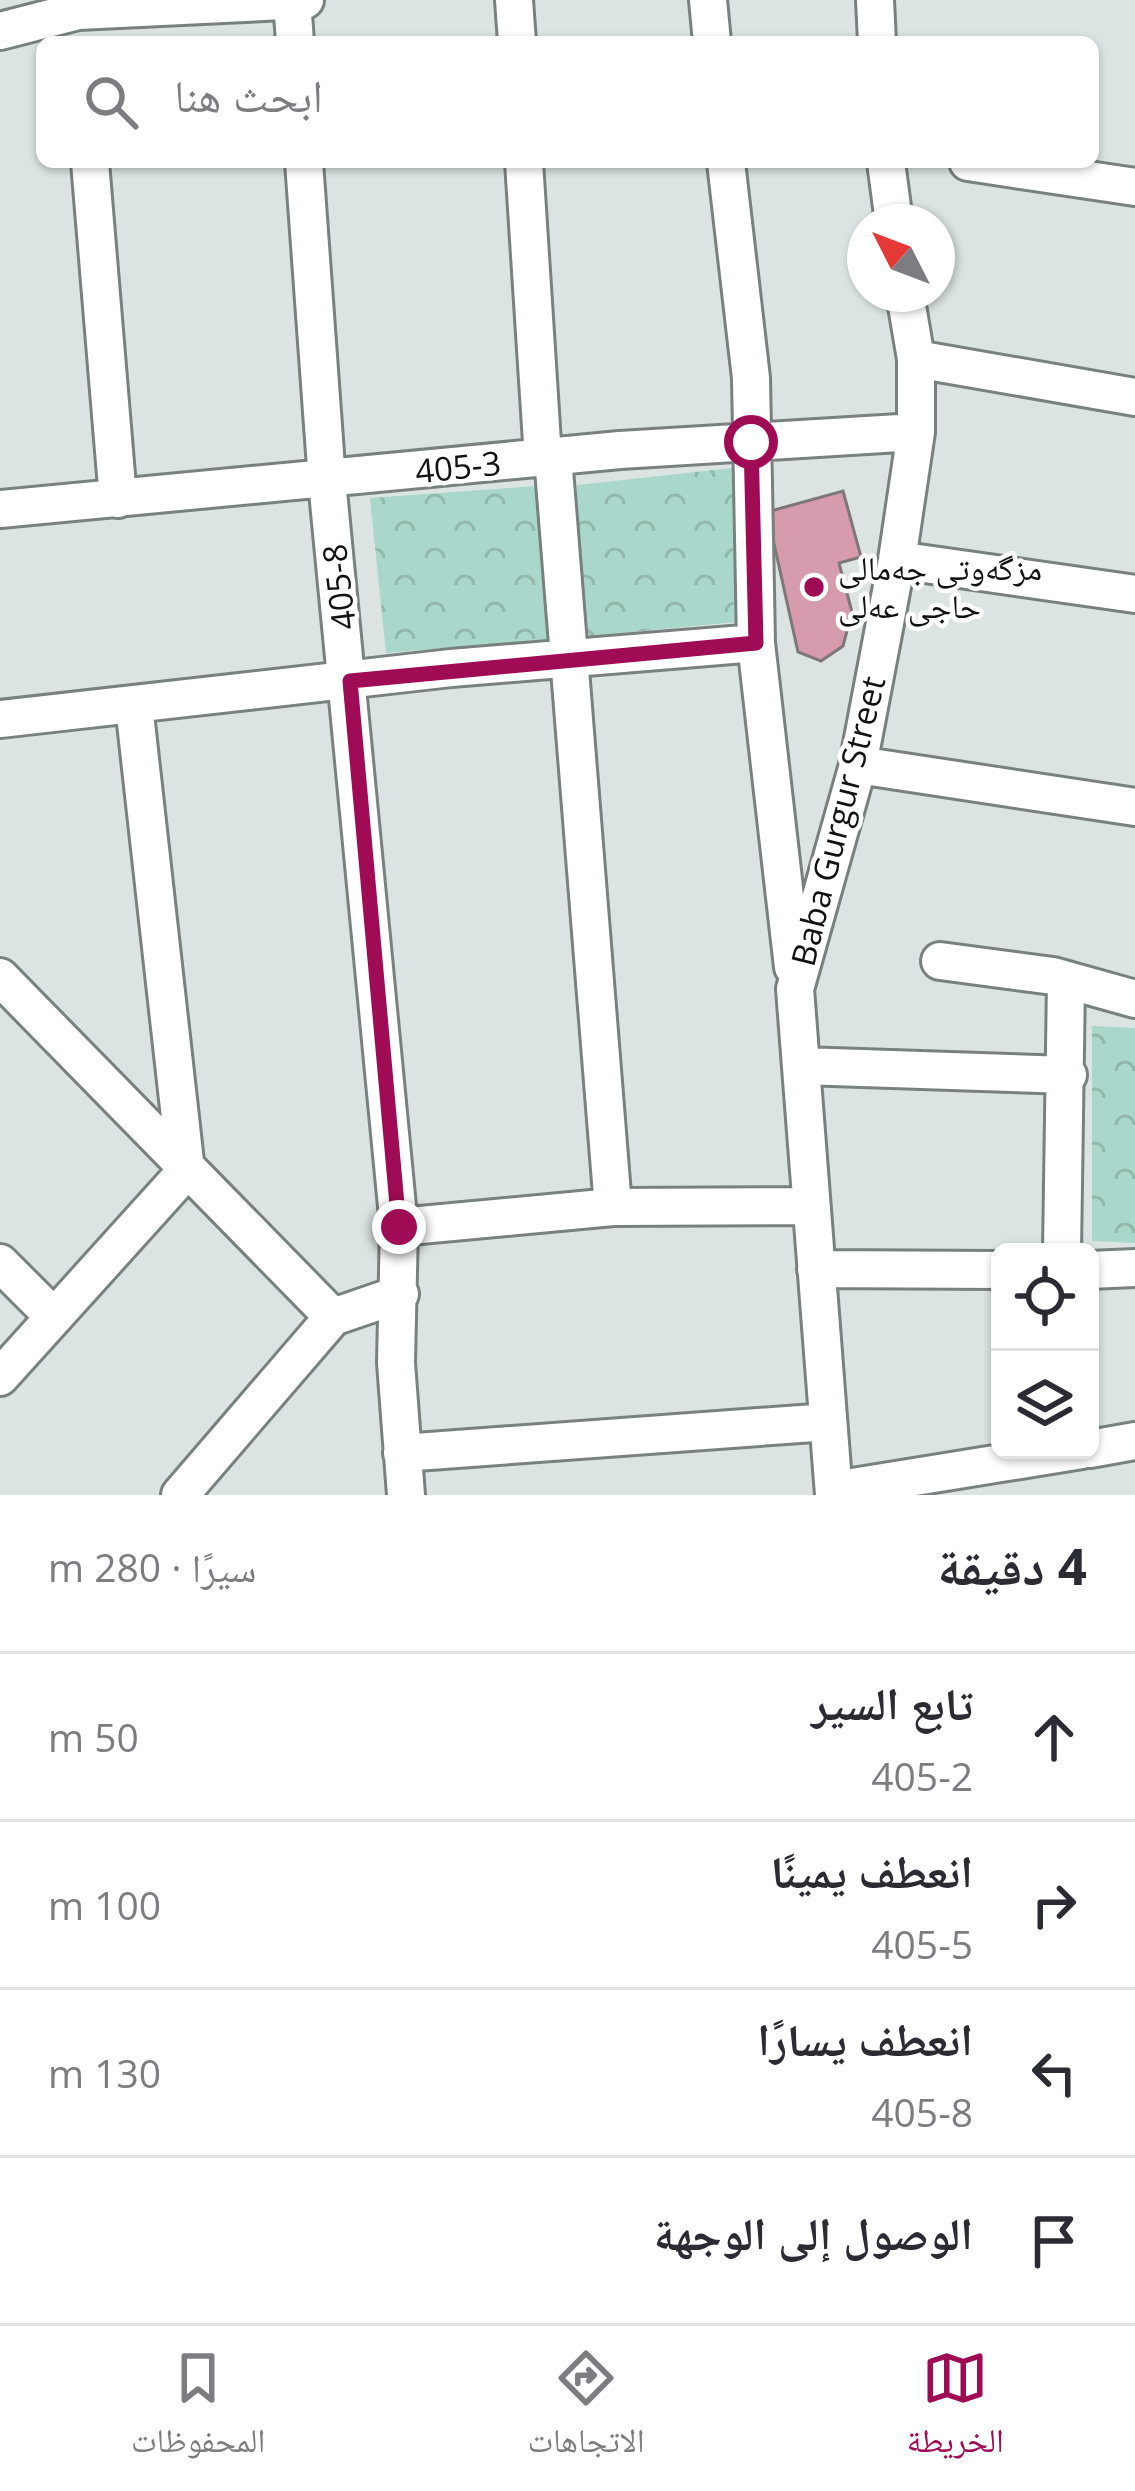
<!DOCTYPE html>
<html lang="ar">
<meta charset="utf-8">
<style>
:root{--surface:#fff;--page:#f7f7f7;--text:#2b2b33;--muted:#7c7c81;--line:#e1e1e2;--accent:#9f0b54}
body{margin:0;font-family:"Open Sans","Noto Naskh Arabic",sans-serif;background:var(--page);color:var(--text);direction:rtl}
.controls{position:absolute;right:36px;bottom:36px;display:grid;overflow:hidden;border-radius:18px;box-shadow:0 3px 9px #0004}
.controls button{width:108px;height:108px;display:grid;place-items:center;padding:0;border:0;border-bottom:3px solid var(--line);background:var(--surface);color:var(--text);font:60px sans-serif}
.compass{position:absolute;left:847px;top:204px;width:108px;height:108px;border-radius:50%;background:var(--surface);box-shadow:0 3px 9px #0004;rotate:312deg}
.stop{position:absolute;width:36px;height:36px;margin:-27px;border:9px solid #9f0b54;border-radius:50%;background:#fff}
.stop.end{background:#9f0b54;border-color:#fff;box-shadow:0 3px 12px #0008}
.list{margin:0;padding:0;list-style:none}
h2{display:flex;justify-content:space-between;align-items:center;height:156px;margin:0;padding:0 48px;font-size:51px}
h2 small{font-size:39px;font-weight:400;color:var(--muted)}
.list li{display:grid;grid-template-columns:78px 1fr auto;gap:36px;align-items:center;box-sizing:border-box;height:168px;padding:0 48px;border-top:3px solid var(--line)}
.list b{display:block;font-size:45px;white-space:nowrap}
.list p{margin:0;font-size:39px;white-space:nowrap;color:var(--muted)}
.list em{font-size:39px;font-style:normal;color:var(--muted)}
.icon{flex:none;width:66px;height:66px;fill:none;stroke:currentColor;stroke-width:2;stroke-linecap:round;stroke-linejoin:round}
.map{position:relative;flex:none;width:1135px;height:1495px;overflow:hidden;direction:ltr}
.search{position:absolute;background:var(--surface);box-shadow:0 3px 9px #0004;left:36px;right:36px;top:36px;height:132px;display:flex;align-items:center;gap:30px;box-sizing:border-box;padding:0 42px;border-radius:18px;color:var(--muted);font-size:45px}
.sheet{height:828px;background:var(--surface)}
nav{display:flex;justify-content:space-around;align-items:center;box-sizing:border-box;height:168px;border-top:3px solid var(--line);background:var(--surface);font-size:33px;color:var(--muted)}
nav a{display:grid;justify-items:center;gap:6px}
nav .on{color:var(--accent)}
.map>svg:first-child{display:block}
.park{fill:url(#park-crowns)}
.building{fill:#d69bac;stroke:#7e7779;stroke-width:3}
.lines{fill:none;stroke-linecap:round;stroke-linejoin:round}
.minor-casing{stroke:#79817e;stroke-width:42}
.minor{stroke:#fff;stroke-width:36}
.route{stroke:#9f0b54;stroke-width:15}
.poi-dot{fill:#9f0b54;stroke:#fff;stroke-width:4.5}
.labels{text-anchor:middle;stroke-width:9;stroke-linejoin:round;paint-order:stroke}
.street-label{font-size:33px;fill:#0f1211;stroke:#fff}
.poi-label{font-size:33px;fill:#0f1211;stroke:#fff;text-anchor:start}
</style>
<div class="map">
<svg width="1135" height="1495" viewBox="0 0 1135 1495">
<defs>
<pattern id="park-crowns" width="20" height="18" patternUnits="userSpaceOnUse" patternTransform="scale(3)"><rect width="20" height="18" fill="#aad7cb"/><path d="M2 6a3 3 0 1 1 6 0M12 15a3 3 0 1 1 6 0" fill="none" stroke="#91b8ad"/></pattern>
</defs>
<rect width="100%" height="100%" fill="#dbe4e2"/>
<!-- park -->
<path class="park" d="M732,468l14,153 -166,16 -3,-152z
M537,486l12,154 -163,13 -16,-155z
M1092,1026l43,2v215l-43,-2z"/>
<!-- building -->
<path class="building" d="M843,491l18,66 -22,6 13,49 -9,34 -22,15 -23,-9 -31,-140z"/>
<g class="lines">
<defs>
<path id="minor" d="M292,0l3,42
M514,0l3,42
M708,0l4,42
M875,0l2,42
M0,31l78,-20 227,-11
M90,162l28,337
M304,162l23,319 72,746 -3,136 10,132
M524,162l19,296
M726,162l25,216 5,265 37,324
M886,162l8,60
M968,162l167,25
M916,359l219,38
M553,457l60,750
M0,509l620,-59 296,-18
M897,560l238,34
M0,719l451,-51 305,-25
M858,765l277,42
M940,961l113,15 82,23
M0,977l333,340
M802,1066l266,9
M399,1227l214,-20 198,-1
M1062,1252l4,-271
M0,1263l54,54
M816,1269l184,1
M1090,1270l45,-2
M0,1377l186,-206 -52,-466
M1090,1449l45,-8
M402,1453l426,-31
M834,1490l248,-40
M180,1495l153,-178 67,-23
M834,1495l-39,-506 63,-224 39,-205 19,-128v-73l-11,-65"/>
</defs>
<!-- minor casing -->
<use href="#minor" class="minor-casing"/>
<!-- minor -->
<use href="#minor" class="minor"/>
</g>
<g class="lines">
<!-- route -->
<path class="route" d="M399,1227l-49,-546 406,-38 -5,-201"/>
</g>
<!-- markers -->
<circle class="poi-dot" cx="814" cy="587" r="12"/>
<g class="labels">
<!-- street labels -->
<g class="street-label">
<text transform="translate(458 467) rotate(-6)" y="12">405-3</text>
<text transform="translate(339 587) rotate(-97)" y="12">405-8</text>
<text transform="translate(838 821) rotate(-76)" y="12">Baba Gurgur Street</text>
</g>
<!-- poi labels -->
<g class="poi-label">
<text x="838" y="580">مزگەوتی جەمالی<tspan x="838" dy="38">حاجی عەلی</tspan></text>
</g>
</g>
</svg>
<div class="controls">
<button><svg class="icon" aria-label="locate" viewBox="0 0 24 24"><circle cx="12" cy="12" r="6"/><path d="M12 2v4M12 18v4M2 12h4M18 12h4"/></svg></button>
<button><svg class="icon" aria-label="layers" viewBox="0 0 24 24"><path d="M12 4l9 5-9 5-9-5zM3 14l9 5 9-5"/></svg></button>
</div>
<svg class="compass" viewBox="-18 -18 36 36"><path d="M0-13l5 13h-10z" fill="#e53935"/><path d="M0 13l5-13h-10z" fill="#7c7c81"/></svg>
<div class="stop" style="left:751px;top:442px"></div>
<div class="stop end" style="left:399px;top:1227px"></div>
<div class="search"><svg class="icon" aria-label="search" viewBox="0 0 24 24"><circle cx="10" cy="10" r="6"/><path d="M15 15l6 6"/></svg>ابحث هنا</div>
</div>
<section class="sheet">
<h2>4 دقيقة<small>سيرًا · 280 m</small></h2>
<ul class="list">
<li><svg class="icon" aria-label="ahead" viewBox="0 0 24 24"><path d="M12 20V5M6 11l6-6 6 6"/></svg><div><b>تابع السير</b><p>405-2</p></div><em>50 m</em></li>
<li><svg class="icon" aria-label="right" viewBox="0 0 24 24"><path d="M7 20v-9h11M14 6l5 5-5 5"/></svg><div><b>انعطف يمينًا</b><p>405-5</p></div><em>100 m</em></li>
<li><svg class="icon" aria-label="left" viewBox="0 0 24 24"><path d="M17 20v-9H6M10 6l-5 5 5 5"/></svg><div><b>انعطف يسارًا</b><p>405-8</p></div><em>130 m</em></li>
<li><svg class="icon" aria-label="arrive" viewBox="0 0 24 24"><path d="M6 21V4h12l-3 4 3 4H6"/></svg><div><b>الوصول إلى الوجهة</b></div></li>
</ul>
</section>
<nav>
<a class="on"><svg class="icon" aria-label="map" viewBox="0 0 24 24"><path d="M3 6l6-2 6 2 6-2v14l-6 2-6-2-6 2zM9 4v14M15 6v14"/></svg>الخريطة</a>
<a><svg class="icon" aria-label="directions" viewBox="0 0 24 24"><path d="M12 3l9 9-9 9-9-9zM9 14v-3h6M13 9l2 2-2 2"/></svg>الاتجاهات</a>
<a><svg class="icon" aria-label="saved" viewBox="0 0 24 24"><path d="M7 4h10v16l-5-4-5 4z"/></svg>المحفوظات</a>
</nav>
